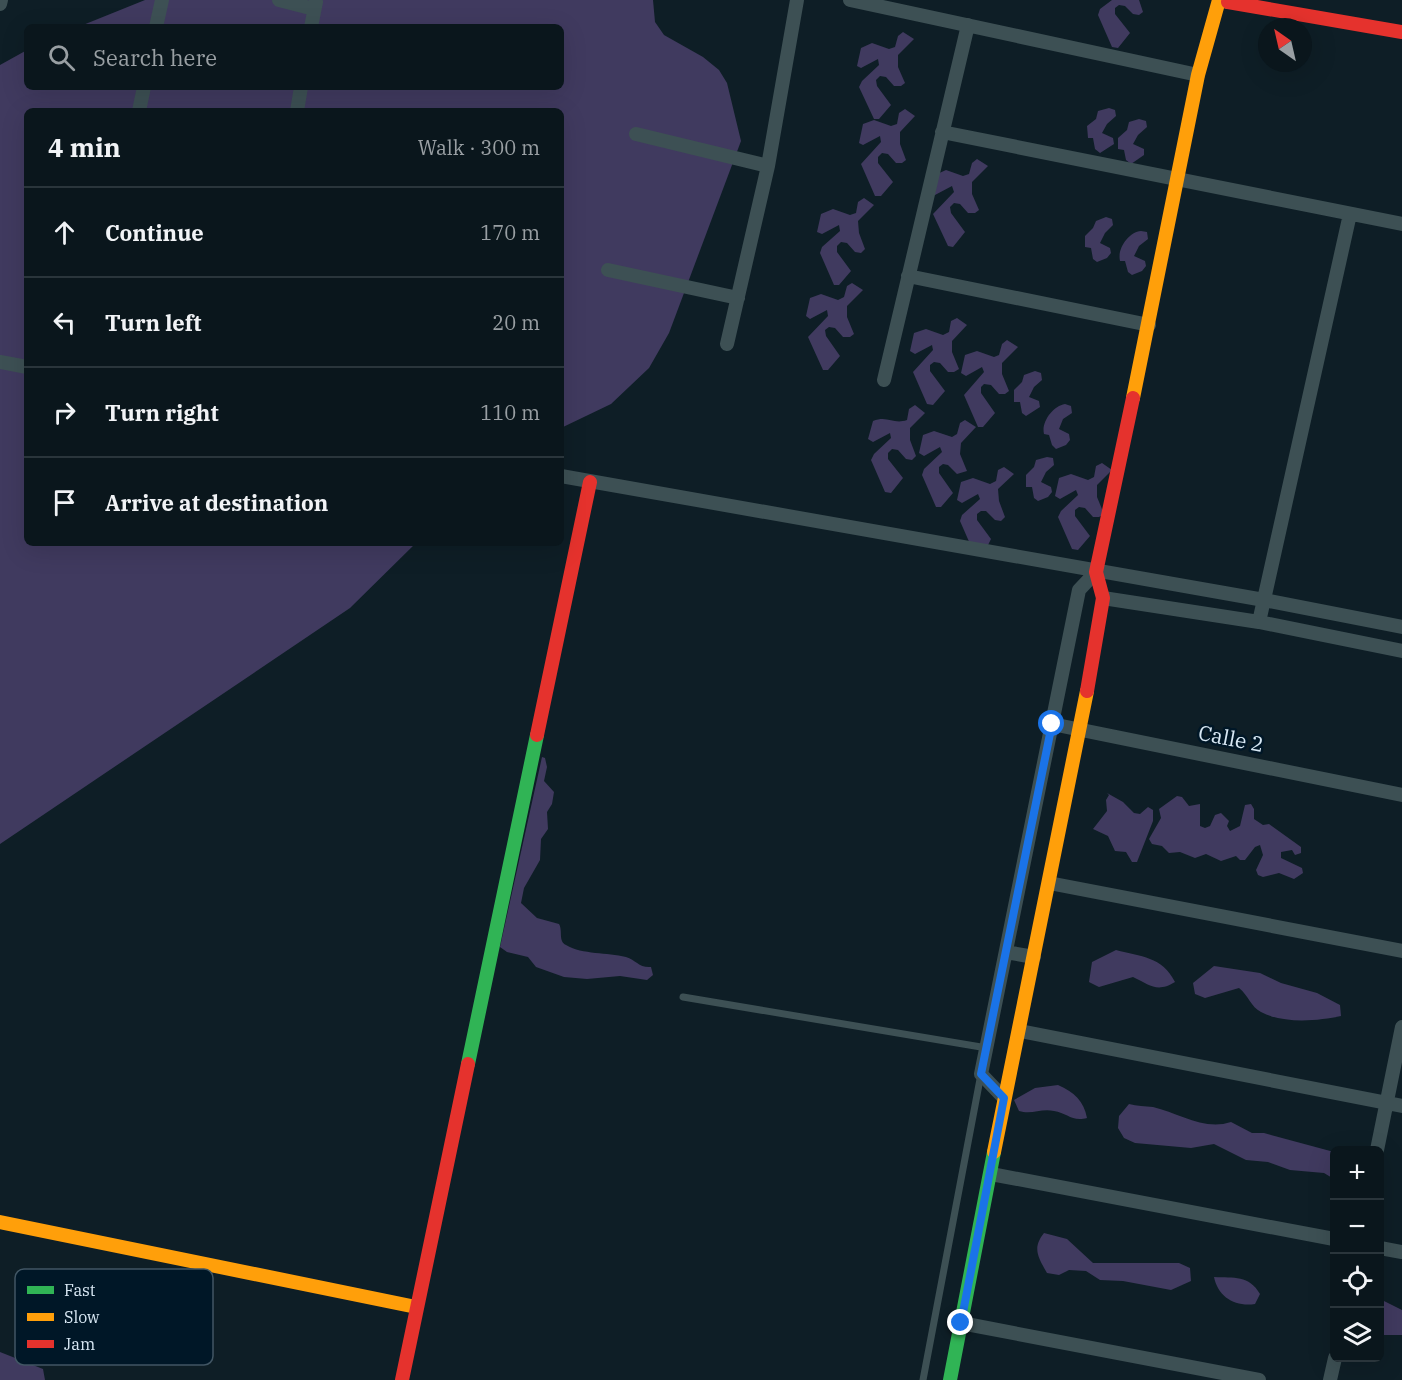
<!DOCTYPE html>
<meta charset="utf-8">
<style>
:root{--surface:#0a161c;--page:#182329;--text:#f1f3f6;--muted:#999fa3;--line:#2a353b}
body{margin:0;font-family:"IBM Plex Serif",serif;background:var(--page);color:var(--text)}
.controls{position:absolute;right:18px;bottom:18px;display:grid;overflow:hidden;border-radius:9px;box-shadow:0 6px 24px #0002}
.controls button{width:54px;height:54px;display:grid;place-items:center;padding:0;border:0;border-bottom:2px solid var(--line);background:var(--surface);color:var(--text);font:30px sans-serif}
.compass{position:absolute;left:1258px;top:18px;width:54px;height:54px;border-radius:50%;background:var(--surface);box-shadow:0 6px 24px #0002;rotate:326deg}
.stop{position:absolute;width:18px;height:18px;margin:-14px;border:4px solid #1a73e8;border-radius:50%;background:#fff}
.stop.end{background:#1a73e8;border-color:#fff;box-shadow:0 2px 6px #0008}
.list{margin:0;padding:0;list-style:none}
h2{display:flex;justify-content:space-between;align-items:center;height:78px;margin:0;padding:0 24px;font-size:26px}
h2 small{font-size:20px;font-weight:400;color:var(--muted)}
.list li{display:grid;grid-template-columns:39px 1fr auto;gap:18px;align-items:center;box-sizing:border-box;height:90px;padding:0 24px;border-top:2px solid var(--line)}
.list b{display:block;font-size:22px;white-space:nowrap}
.list em{font-size:20px;font-style:normal;color:var(--muted)}
.icon{flex:none;width:33px;height:33px;fill:none;stroke:currentColor;stroke-width:2;stroke-linecap:round;stroke-linejoin:round}
.map{position:relative;flex:none;width:1402px;height:1380px;overflow:hidden}
.search{position:absolute;background:var(--surface);box-shadow:0 6px 24px #0002;left:24px;top:24px;width:540px;height:66px;display:flex;align-items:center;gap:15px;box-sizing:border-box;padding:0 21px;border-radius:9px;color:var(--muted);font-size:22px}
.panel{position:absolute;background:var(--surface);box-shadow:0 6px 24px #0002;left:24px;top:108px;width:540px;height:438px;border-radius:9px}
.map>svg:first-child{display:block}
.green{fill:#403a5f}
.lines{fill:none;stroke-linecap:round;stroke-linejoin:round}
.lane{stroke:#3d5054;stroke-width:7}
.street{stroke:#3d5054;stroke-width:14}
.fast{stroke:#30b455;stroke-width:14}
.slow{stroke:#ff9f0a;stroke-width:14}
.jam{stroke:#e5322d;stroke-width:14}
.route{stroke:#1a73e8;stroke-width:8}
.labels{text-anchor:middle;stroke-width:5;stroke-linejoin:round;paint-order:stroke}
.street-label{font-size:21px;fill:#d8e8f4;stroke:#001727}
.key{fill:#001727;stroke:#415664;stroke-width:1.5}
.key-label{font-size:16px;fill:#d8e8f4}
</style>
<div class="map">
<svg width="1402" height="1380" viewBox="0 0 1402 1380">
<rect width="100%" height="100%" fill="#0e1e26"/>
<!-- green -->
<path class="green" d="M145,0h508l2,22 9,13 39,22 16,13 8,13 14,58 -72,192 -20,35 -38,36 -50,24v-317h-534v432h389l-66,65 -350,236v-779l27,-15v37h534v-60h-483z
M1112,0h27l4,12 -4,3 -6,-1 -8,-8 -6,-1 -4,3v6l15,19 -12,15 -6,-1 -14,-32 2,-6z
M903,32l11,7 -16,16v12l7,16 -4,3h-7l-8,-9 -6,-1 -4,4 1,6 14,19 -12,14h-5l-15,-32 3,-6 17,-16 -1,-6 -17,9 -4,-2 4,-18 11,-5 17,6 6,-2 3,-11z
M1109,108l6,2 1,6 -9,8 -5,9 11,5 1,6 -14,9 -5,-4 -2,-11h-5l-1,-12 9,-7 2,-8z
M905,109l10,7 -15,16v12l6,16 -4,3h-6l-8,-9 -6,-1 -4,4v6l15,19 -12,14h-6l-14,-32 20,-22 -1,-6 -17,9 -4,-2 4,-19 11,-4 17,6 6,-2 2,-11z
M1139,119l7,2 1,6 -9,8 -5,9 11,5v6l-13,9 -5,-4 -2,-10 -6,-1v-11l9,-8 2,-8z
M977,159l11,7 -16,16v12l7,16 -4,3h-7l-8,-9 -6,-1 -4,4 1,6 14,19 -12,15 -5,-1 -15,-32 21,-22 -2,-6 -17,9 -4,-2 4,-18 11,-5 17,6 6,-2 3,-11z
M864,198l10,7 -16,16 1,12 6,16 -4,4 -6,-1 -8,-9 -6,-1 -4,4v6l14,19 -12,14h-5l-14,-32 2,-6 18,-16 -1,-6 -17,9 -5,-2 4,-18 12,-5 17,6 6,-2 2,-11z
M1106,217l6,2 1,6 -8,8 -5,10 10,5 1,5 -4,5 -10,4 -4,-3 -2,-11 -6,-1v-11l8,-8 3,-7z
M1141,231l6,1 1,7 -9,7 -5,10 11,5 1,5 -4,5 -10,4 -4,-3 -3,-11h-5c-3,-13 9,-29 21,-30z
M852,283l11,7 -16,16v11l7,17 -4,3h-7l-8,-9 -6,-1 -4,3 1,6 14,20 -12,14h-5l-15,-33 20,-21 -1,-6 -17,9 -4,-3 4,-18 11,-4 17,6 6,-3 3,-11z
M957,318l10,7 -15,16v11l7,17 -5,3h-6l-8,-9 -6,-1 -4,3v6l15,20 -12,14 -6,-1 -14,-32 20,-22 -1,-5 -17,9 -5,-3 4,-18 12,-4 17,6 6,-3 2,-11z
M1007,340l11,7 -16,16v11l7,17 -4,3h-6l-8,-9 -7,-1 -3,3v6l14,20 -12,14h-5l-14,-32 20,-23 -2,-5 -16,9 -5,-3 4,-18 12,-4 17,6 5,-2 3,-11z
M1035,371l6,2 1,7 -8,7 -5,10 10,4 1,6 -14,9 -4,-3 -2,-11h-6v-12l8,-8 2,-7z
M1065,404l6,2 1,7 -9,6 -4,10 10,5 1,6 -4,5 -10,4 -4,-4 -3,-10 -5,-1c-3,-12 9,-28 21,-30z
M915,405l10,8 -15,15v12l6,16 -4,4 -6,-1 -8,-9 -6,-1 -4,4v6l15,19 -12,15 -6,-1 -14,-32 3,-6 17,-16 -1,-5 -17,9 -5,-3 5,-18c15,-6 20,4 34,-1l2,-11z
M965,420l11,7 -15,16 -1,11 7,17 -10,3 -9,-9 -5,-1 -4,3v6l14,20 -12,14h-5l-14,-32 2,-6 18,-17 -2,-5 -16,9 -5,-3 4,-18 11,-4 18,6 5,-3 3,-11z
M1047,457l6,1 1,7 -8,7 -5,10 10,5 1,5 -4,5 -10,4 -4,-3 -2,-11h-6v-12l8,-8 2,-7z
M1102,463l10,7 -15,15v12l7,17 -5,3h-6l-8,-9 -6,-1 -4,3v6l15,20 -12,14 -6,-1 -14,-32 3,-6 17,-16 -2,-5 -16,9 -5,-3 4,-18 12,-4 17,6 6,-3 2,-11z
M1004,467l10,7 -16,15 1,12 6,16 -4,4 -6,-1 -9,-9h-5l-4,3v6l14,19 -3,6 -14,8 -14,-32 2,-6 18,-16 -2,-5 -16,9 -5,-3 4,-18 12,-4 17,6 6,-3 2,-11z
M542,757l3,1 2,9 -3,14 10,11 -2,12 -5,8 1,17 -7,10 -1,21 -16,28 -3,15 16,15 22,6c4,7 -1,17 7,21 17,10 41,7 60,12 10,3 13,11 25,10l2,8 -6,5 -27,-4 -33,3 -23,-2 -28,-10 -8,-10 -21,-5 -7,-5z
M1107,793l16,9 11,11 6,1 8,-7 5,3v11l-16,41h-5l-6,-10 -11,-1 -7,-15 -15,-7 14,-18 -1,-11 3,-5z
M1177,796l5,1 7,9 11,-2v22l5,2 5,-2 5,-11 6,-2 8,8 -2,5 3,5 10,-5 5,-21 6,-1 3,5v10l9,6 6,-1 32,23v6l-6,2 -3,-5 -11,2v6l21,10 1,5 -9,6 -15,-6 -16,4 -5,-2 -2,-5 7,-15 -3,-10 -5,2 -10,13h-5l-4,-4 -15,5 -15,-7 -11,4 -15,-6 -11,1 -7,-7 -10,-2 -3,-5 12,-21 -2,-9z
M1116,950c25,7 46,6 59,32 -18,11 -25,3 -42,-5l-34,10 -10,-5 3,-20z
M1214,966l46,7 21,10 36,10 23,12 1,11c-23,5 -58,8 -80,-4 -10,-5 -13,-17 -22,-24l-34,10 -10,-4 -2,-11z
M1058,1085c16,7 26,16 29,33 -15,4 -20,-5 -33,-7 -13,-3 -22,4 -35,0l-5,-11 21,-12z
M1129,1104c8,2 16,2 24,3 26,6 51,24 78,15l21,11h12l70,19v27l-10,-6 -34,-3 -22,-8 -22,-2 -32,-16 -23,4 -56,-5 -11,-5 -6,-10 1,-12z
M1044,1233l23,6 26,24h86l11,5 1,13 -20,9 -48,-9 -23,-1 -14,-9 -17,-1 -10,5 -12,-2c-9,-16 -15,-25 -3,-40z
M1214,1277c20,1 35,-2 46,17l-5,10c-20,3 -37,-7 -41,-27z
M1380,1299l22,11v25h-22z
M0,1352l43,17 2,11h-45z"/>
<g class="lines">
<!-- lane -->
<path class="lane" d="M683,997l304,51
M923,1380l58,-306"/>
<!-- street -->
<path class="street" d="M279,0l35,9
M850,0l348,75
M0,4l1,-4
M156,27l6,-27
M311,27l5,-25
M139,111l5,-24
M297,111l4,-24
M942,132l460,92
M636,134l132,32
M608,270l130,28
M908,276l241,49
M727,344l41,-178 29,-166
M0,362l27,5
M884,380l84,-355
M561,476l703,124 138,27
M1103,598l156,24 143,29
M1259,622l91,-408
M1052,724l350,71
M1049,883l353,68
M1006,952l28,5
M1020,1031l382,75
M1004,1098l-23,-24 98,-484 17,-18
M1377,1150l25,-123
M991,1174l343,65
M1380,1248l22,4
M961,1323l298,57
M1330,1380l5,-22"/>
<!-- fast -->
<path class="fast" d="M468,1064l69,-329
M950,1380l44,-228"/>
<!-- slow -->
<path class="slow" d="M1133,398l65,-323 21,-75 9,2
M994,1152l93,-461
M0,1222l416,85"/>
<!-- jam -->
<path class="jam" d="M1228,2l174,30
M1087,691l16,-93 -7,-26 37,-174
M537,735l53,-253
M402,1380l66,-316"/>
</g>
<g class="lines">
<!-- route -->
<path class="route" d="M961,1323l43,-225 -23,-24 71,-350"/>
</g>
<g class="labels">
<!-- street labels -->
<g class="street-label">
<text transform="translate(1231 739) rotate(11)" y="7">Calle 2</text>
</g>
</g>
<!-- legend -->
<rect x="15" y="1269" width="198" height="96" rx="9" class="key"/>
<rect x="27" y="1286" width="27" height="8" fill="#30b455"/>
<rect x="27" y="1313" width="27" height="8" fill="#ff9f0a"/>
<rect x="27" y="1340" width="27" height="8" fill="#e5322d"/>
<g class="key-label">
<text x="64" y="1296">Fast</text>
<text x="64" y="1323">Slow</text>
<text x="64" y="1350">Jam</text>
</g>
</svg>
<div class="controls">
<button>+</button>
<button>−</button>
<button><svg class="icon" aria-label="locate" viewBox="0 0 24 24"><circle cx="12" cy="12" r="6"/><path d="M12 2v4M12 18v4M2 12h4M18 12h4"/></svg></button>
<button><svg class="icon" aria-label="layers" viewBox="0 0 24 24"><path d="M12 4l9 5-9 5-9-5zM3 14l9 5 9-5"/></svg></button>
</div>
<svg class="compass" viewBox="-18 -18 36 36"><path d="M0-13l5 13h-10z" fill="#e53935"/><path d="M0 13l5-13h-10z" fill="#999fa3"/></svg>
<div class="stop" style="left:1052px;top:724px"></div>
<div class="stop end" style="left:961px;top:1323px"></div>
<div class="search"><svg class="icon" aria-label="search" viewBox="0 0 24 24"><circle cx="10" cy="10" r="6"/><path d="M15 15l6 6"/></svg>Search here</div>
<section class="panel">
<h2>4 min<small>Walk · 300 m</small></h2>
<ul class="list">
<li><svg class="icon" aria-label="ahead" viewBox="0 0 24 24"><path d="M12 20V5M6 11l6-6 6 6"/></svg><div><b>Continue</b></div><em>170 m</em></li>
<li><svg class="icon" aria-label="left" viewBox="0 0 24 24"><path d="M17 20v-9H6M10 6l-5 5 5 5"/></svg><div><b>Turn left</b></div><em>20 m</em></li>
<li><svg class="icon" aria-label="right" viewBox="0 0 24 24"><path d="M7 20v-9h11M14 6l5 5-5 5"/></svg><div><b>Turn right</b></div><em>110 m</em></li>
<li><svg class="icon" aria-label="arrive" viewBox="0 0 24 24"><path d="M6 21V4h12l-3 4 3 4H6"/></svg><div><b>Arrive at destination</b></div></li>
</ul>
</section>
</div>
